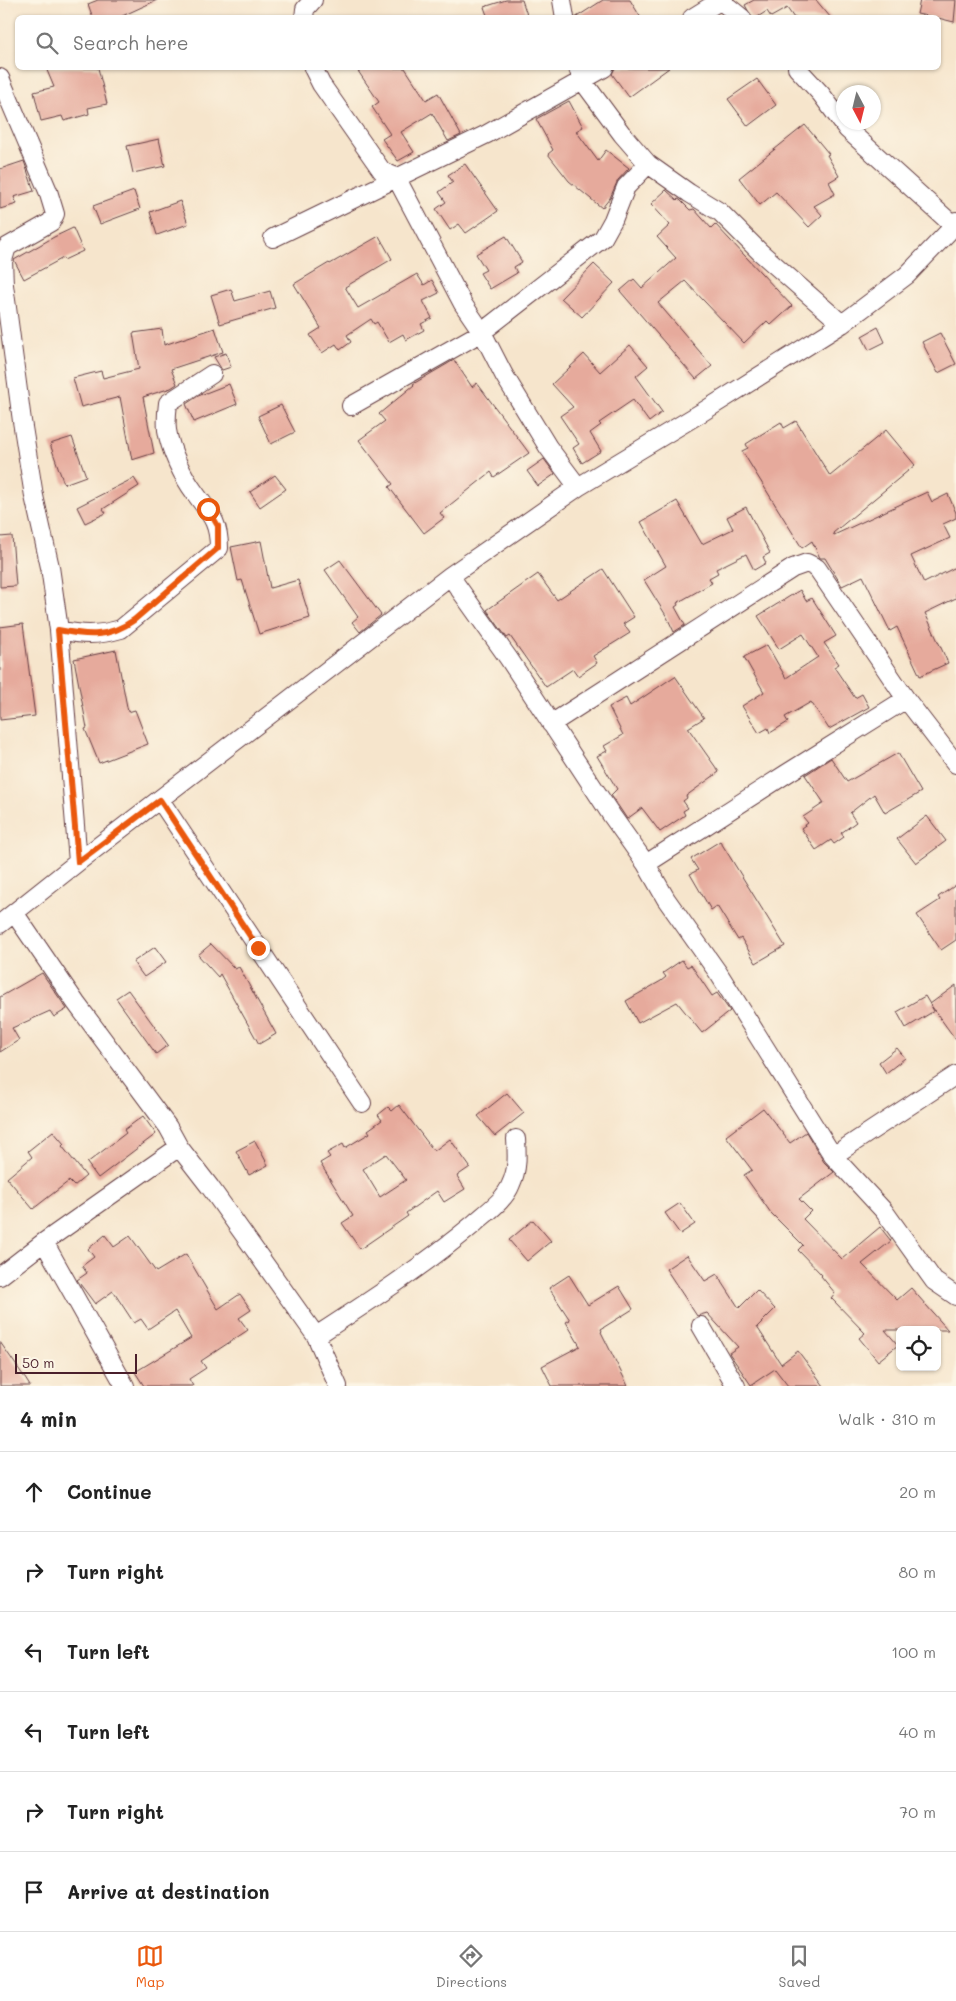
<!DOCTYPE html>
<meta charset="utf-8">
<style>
:root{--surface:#fff;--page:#f2f2f2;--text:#222;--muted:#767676;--line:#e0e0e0;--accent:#ea580c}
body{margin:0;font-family:Mali,sans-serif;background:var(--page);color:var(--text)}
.controls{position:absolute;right:15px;bottom:15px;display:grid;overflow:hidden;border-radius:8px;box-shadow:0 1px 4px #0004}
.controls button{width:45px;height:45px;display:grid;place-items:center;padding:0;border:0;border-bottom:1px solid var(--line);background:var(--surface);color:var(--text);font:25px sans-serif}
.compass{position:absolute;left:836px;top:85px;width:45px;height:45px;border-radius:50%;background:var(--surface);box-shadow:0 1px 4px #0004;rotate:173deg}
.scale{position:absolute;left:15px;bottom:12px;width:122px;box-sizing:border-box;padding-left:5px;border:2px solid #4a1f2b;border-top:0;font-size:14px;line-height:18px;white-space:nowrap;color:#4a1f2b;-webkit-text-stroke:4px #fcf5e5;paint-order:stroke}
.stop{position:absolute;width:15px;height:15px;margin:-11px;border:4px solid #ea580c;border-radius:50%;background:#fff}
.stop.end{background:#ea580c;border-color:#fff;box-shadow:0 1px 5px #0008}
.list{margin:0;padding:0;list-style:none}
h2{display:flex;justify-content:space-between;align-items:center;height:65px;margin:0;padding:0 20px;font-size:21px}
h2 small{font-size:16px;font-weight:400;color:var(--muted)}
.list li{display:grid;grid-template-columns:32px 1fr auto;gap:15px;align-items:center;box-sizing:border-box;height:80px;padding:0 20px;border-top:1px solid var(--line)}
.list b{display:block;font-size:19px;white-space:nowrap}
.list em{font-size:16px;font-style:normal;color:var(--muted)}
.icon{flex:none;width:28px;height:28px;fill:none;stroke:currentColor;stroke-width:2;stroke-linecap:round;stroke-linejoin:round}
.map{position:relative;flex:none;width:956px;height:1386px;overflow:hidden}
.search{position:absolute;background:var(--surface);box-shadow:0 1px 4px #0004;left:15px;right:15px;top:15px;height:55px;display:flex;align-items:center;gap:12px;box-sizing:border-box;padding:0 18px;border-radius:8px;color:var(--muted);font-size:19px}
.sheet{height:545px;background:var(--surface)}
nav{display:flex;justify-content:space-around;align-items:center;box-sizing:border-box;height:70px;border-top:1px solid var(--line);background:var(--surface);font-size:14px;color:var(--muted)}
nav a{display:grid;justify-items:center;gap:2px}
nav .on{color:var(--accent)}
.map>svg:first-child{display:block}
.building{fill:#e6aa9c;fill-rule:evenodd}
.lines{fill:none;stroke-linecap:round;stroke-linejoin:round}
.street-casing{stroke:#643d43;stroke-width:20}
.street{stroke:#fff;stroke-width:18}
.route{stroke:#ea580c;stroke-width:6}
</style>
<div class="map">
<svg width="956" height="1386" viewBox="0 0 956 1386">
<rect width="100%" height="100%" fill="#fcf5e5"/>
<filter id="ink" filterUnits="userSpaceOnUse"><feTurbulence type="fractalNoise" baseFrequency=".02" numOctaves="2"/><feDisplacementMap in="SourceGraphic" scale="10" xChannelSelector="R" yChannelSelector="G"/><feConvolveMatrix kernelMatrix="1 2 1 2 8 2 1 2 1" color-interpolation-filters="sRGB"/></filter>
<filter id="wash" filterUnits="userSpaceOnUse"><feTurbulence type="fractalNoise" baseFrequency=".0096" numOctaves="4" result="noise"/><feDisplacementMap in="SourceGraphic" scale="20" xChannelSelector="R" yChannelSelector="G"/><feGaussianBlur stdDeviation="1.12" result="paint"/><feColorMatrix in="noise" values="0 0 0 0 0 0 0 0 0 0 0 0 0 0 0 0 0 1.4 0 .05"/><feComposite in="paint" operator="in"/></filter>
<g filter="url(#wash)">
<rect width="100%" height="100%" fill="#f6e5cc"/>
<g id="blocks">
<!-- building -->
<path class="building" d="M98,0h59l-39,18h-25l-5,-14z
M506,0h16l6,18h-40l-4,-11z
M603,0h27l11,18h-66z
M754,0h62l15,18h-37l-7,-10 -16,9 -4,-6 -11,7h-4l-7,-13z
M920,0h36l-2,22 -16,-4 -21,-4z
M46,68h52l9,36 -19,4 1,6 -25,7 -2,-5 -21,5 -7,-29 20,-5z
M356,68h49l21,32 12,-7 23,42 -13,6 -16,-28 -31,19 13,20 -16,9 -16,-22 8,-5 -18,-27 7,-5z
M615,68h54l-40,29 -17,-23z
M757,79l19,26 -28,21 -20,-27z
M569,101l14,26 -7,4 22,30 8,-11 23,18 -11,12 -8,18 -8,10 -33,-27 -21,-27 5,-4 -17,-31z
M805,125l24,29 -2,1 12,21 -10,6 6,12 -21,12 8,9 -13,12 -33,-35 -16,13 -21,-27z
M159,139l6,27 -32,7 -6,-27z
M24,161l10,30 -20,6 3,7 -17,5v-40z
M465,164l33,47 -32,22 -7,-9 -9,6 -14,-21 10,-7 -7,-10 14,-10 -5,-7z
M666,190l11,10 1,-1 2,1 10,10 4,-1 17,19 4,-4 77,82 -21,19 -4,-4 -23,22 -59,-62 -27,22 54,63 -16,13 -76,-88 14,-12 8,9 34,-30 -19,-21 13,-12 -19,-21z
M134,191l6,18 -40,15 -7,-18z
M180,201l8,23 -31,11 -7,-23z
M73,228l10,23 -19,9 -1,-2 -39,21 -10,-19 40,-23z
M379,236l13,23 -47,28 13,21 59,-34 7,11 8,-5 7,13 -16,8 9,17 -11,6 3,6 -18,10 -3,-6 -14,8 -12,-20 -3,2 -3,-5 -24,16 4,7 -11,8 -4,-6 -14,9 -12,-18 11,-7 -27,-44 35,-21 1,1z
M506,236l16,26 -8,5 3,6 -27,16 -10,-16 6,-3 -10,-16z
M594,264l20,19 -32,34 -21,-19z
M231,289l4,12 35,-10 5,17 -55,16 -9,-29z
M878,327l7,15 -16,8 -7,-14z
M215,328l8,24 -52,17 6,15 -6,4 -28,9 11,56 -22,7 -12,-63 -39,10 -8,-29 28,-7 2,7 36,-9 -6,-36 29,-4 2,16z
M940,333l16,31 -18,9 -16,-31z
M630,345l18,21 -12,10 26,36 -13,10 -16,-22 -34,23 2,2 -11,8 11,18 -19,12 -9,-15 6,-4 -19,-28 13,-9 -21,-23 32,-30 16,18z
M226,353l5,14 -9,3 -8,-13z
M454,360l18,27 5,-4 52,70 -35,24 -3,-5 -51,41 4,5 -20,15 -35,-46 4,-3 -34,-44 26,-19 -6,-7 35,-29 -1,-1z
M229,384l8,20 -43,18 -8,-18 12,-8z
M281,405l14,27 -24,12 -13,-28z
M796,421l34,55 56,-46 29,35 -82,68 1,2 93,-43 5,10 16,-8 8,19v5l-13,6 7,14 -39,18 13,27 32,-16v31l-31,15 23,50 -28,13 -23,-49 -7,4 -27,-55 -21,10 -17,-28h-5l-8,-17 -10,7 -60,-97 6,-3 -2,-4 35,-22 3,6z
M72,437l14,39 -22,8 -14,-40z
M544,459l11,15 -17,12 -11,-15z
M275,475l11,14 -26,18 -10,-15z
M134,478l5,8 -36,23 3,4 -21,10 -8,-16z
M677,501l25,43 31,-15 -6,-12 19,-10 24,46 -7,4 3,6 -12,7 -8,-16 -30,15 2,4 -9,5 3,5 -35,20 1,2 -3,2 10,18 -11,7 -7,-15 -23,-37 22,-14 -25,-44z
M12,536l4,50 -16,1v-50z
M261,541l9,47 28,-8 12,38 -51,16 -17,-54 -4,1 -7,-34z
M340,560l41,55 -21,17 -8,-10 6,-5 -33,-47z
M603,569l31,48 -11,7 7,9 -37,23 4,7 -19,13 -5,-7 -27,18 -36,-51 -3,2 -20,-28 51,-36 19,26z
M800,590l6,11 6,-3 24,38 -12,7 15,21 -5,3 21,31 7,-4 7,13 -40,22 -18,-27 -26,15 3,5 -18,11 -2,-5 -9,5 -17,-27 22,-14 -20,-35 23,-12 19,33 32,-21 -15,-23 -24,15 -21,-33z
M23,624l12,92 -35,4v-93z
M116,650l12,62 7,-2 13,34 -49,19 -14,-34 2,-1 -13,-69z
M675,676l29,42 -16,10 31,44 -33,24 1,2 -4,3 5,7 -5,3 2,4 -25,17 -18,-24 -15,11 -16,-24 6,-6 -20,-33 10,-5 -3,-5 19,-11 -14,-28 17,-9 4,8z
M898,753l23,39 -36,21 -11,-19 -24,19 6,9 -15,11 3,4 -10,7 -3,-4 -15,10 -15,-22 7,-5 -5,-6 21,-14 -19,-28 26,-17 16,24z
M927,816l19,25 -30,22 -19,-24z
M720,841l65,105 -29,17 -15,-25 -3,2 -21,-34 -6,4 -21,-36 8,-4 -7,-11z
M956,885v55l-15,10 -24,-35 23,-15 -2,-3z
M211,944l24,25 4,-2 37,67 -17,10 -39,-70 -2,3 -20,-22z
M155,947l11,15 -22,15 -11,-15z
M682,960l5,7 4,-2 21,31 5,-3 13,18 -28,22 -25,-31 -39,21 -12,-22 35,-20 5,-4 -3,-4z
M42,973l25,36 -13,8 -4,-6 -38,17 7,12 -19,12v-55z
M956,985v55l-26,-36z
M128,990l40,55 -12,9 -40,-56z
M925,996l9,15 -28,17 -9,-16z
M897,1048l8,10 -19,15 -7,-11z
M507,1093l17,20 -29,23 -17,-20z
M399,1105l35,46 16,-12 20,28 -13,9 8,13 -21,13 -7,-11 -31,22 2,3 -48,33 -18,-26 11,-7 -33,-53 10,-6 -3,-4 16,-9 2,4 25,-15 -2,-3 14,-10 -4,-5 10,-8 4,4zM386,1154l20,26 -26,17 -17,-28z
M763,1108l27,35 16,-11 18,30 10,10 -35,27 12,12 -8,8 39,40 38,-32 11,14 -29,23 35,36 14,-12 37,42h-63l13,15 -20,16 -19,-23 6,-5 -34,-35 4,-5 -14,-17 1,-1 -24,-25 5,-5 -32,-32 -27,-38 8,-5 -26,-34z
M143,1116l13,18 -58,44 -11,-15 39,-30 -2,-3z
M53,1131l11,13 -2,2 24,30 -12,10 -5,-5 -36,28 -26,-31 25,-21 -4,-6z
M255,1141l13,24 -19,10 -13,-24z
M680,1203l15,21 -15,10 -15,-21z
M533,1220l18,21 -24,20 -18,-21z
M105,1235l9,12 16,-11 26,36 30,-18 32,55 22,-15 11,16 -12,8 9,12 -47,31 5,7 -17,11 4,7h-49l-9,-14 56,-34 -16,-27 -27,18 -7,-10 -7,4 -21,-32 -18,13 -18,-24 10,-7 -5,-7 12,-9 -6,-8z
M687,1255l18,26 12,-7 22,34 18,-18 18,19 -18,18 24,37 17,-13 26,35h-36l-13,-17 -24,16 -22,-32 9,-6 -31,-34 -10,3 -31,-47z
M569,1275l19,30 31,-19 14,23 -32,20 1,2 -1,1 27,54h-76l-10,-20 38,-20 -14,-24 4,-2 -21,-32z
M0,1342l23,33 7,11h-30z"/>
</g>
</g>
<g filter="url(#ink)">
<use href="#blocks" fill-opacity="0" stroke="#643d43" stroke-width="1"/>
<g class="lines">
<defs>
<path id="street" d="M562,0l3,18
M724,0l-3,1 21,17
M304,18l1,-9 8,-9
M692,18l29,-18
M313,68l8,16 61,87 14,6 67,127 19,28 22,43 44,72 30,40
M578,68l4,12 40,54 26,30 41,29 31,19 40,40 82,72
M797,68l24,26 26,35 107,97
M0,78l48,113 7,23 -4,8 -44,25 -4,13 1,25 18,136 12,75 16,71 9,63 19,232
M273,238l214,-104 117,-66
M351,406l131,-74 121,-94 10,-18 13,-33 22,-23
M450,576l59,83 103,157 34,48 20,35 53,75 114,182 51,55 50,70 22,15
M59,630c23,5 38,6 62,-1l98,-81c0,-27 -9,-34 -24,-55 -12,-16 -25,-43 -28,-63 -1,-9 0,-19 1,-27l44,-29
M551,724l242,-156 14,-5 10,5 89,131 50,65
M160,800l202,303
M646,864l140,-90 120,-75
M15,914l61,89 92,124 11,20 31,40 106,149 22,50
M0,924l78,-62 372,-286 128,-89 126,-76 138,-87 65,-49 47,-49 2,-5
M833,1156l123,-81
M44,1242l135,-95
M0,1276l44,-34 81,144
M701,1326l35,60
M316,1336c54,-35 109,-71 159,-113 12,-11 30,-23 36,-39 7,-15 6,-29 5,-45"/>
</defs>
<!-- street casing -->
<use href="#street" class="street-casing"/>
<!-- street -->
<use href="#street" class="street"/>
</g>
</g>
<g class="lines" filter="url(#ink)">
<!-- route -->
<path class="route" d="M208,509l10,17v22l-84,72c-25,18 -46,16 -76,10l20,232 82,-62 98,148"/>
</g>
</svg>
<div class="controls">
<button><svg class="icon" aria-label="locate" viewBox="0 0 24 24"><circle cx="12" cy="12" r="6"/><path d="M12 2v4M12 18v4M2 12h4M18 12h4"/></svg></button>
</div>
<svg class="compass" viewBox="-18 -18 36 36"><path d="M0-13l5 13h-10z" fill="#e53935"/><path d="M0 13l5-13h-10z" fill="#767676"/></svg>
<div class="scale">50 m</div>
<div class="stop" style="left:208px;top:509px"></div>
<div class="stop end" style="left:258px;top:948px"></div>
<div class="search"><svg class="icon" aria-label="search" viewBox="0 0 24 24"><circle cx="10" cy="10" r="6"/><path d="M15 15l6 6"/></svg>Search here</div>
</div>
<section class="sheet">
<h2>4 min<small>Walk · 310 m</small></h2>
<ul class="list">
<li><svg class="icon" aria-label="ahead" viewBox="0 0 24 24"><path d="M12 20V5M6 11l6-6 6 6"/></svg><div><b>Continue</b></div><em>20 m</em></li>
<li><svg class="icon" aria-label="right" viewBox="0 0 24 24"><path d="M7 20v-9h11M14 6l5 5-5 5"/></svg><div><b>Turn right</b></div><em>80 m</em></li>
<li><svg class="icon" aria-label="left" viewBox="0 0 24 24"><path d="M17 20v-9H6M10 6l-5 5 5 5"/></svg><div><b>Turn left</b></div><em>100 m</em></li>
<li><svg class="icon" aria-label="left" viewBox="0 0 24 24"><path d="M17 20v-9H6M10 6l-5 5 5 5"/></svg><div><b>Turn left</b></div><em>40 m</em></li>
<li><svg class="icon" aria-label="right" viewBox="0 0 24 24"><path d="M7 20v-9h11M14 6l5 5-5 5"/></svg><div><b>Turn right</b></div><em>70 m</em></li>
<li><svg class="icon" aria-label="arrive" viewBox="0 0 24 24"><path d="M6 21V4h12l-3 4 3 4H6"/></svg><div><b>Arrive at destination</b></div></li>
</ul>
</section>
<nav>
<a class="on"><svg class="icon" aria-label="map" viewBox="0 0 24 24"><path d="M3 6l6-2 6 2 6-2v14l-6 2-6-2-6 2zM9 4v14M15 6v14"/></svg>Map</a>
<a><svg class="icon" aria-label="directions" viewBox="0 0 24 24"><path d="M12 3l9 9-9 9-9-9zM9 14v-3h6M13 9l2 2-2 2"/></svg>Directions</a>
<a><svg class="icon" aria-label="saved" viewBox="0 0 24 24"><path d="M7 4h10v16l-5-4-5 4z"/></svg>Saved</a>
</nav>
